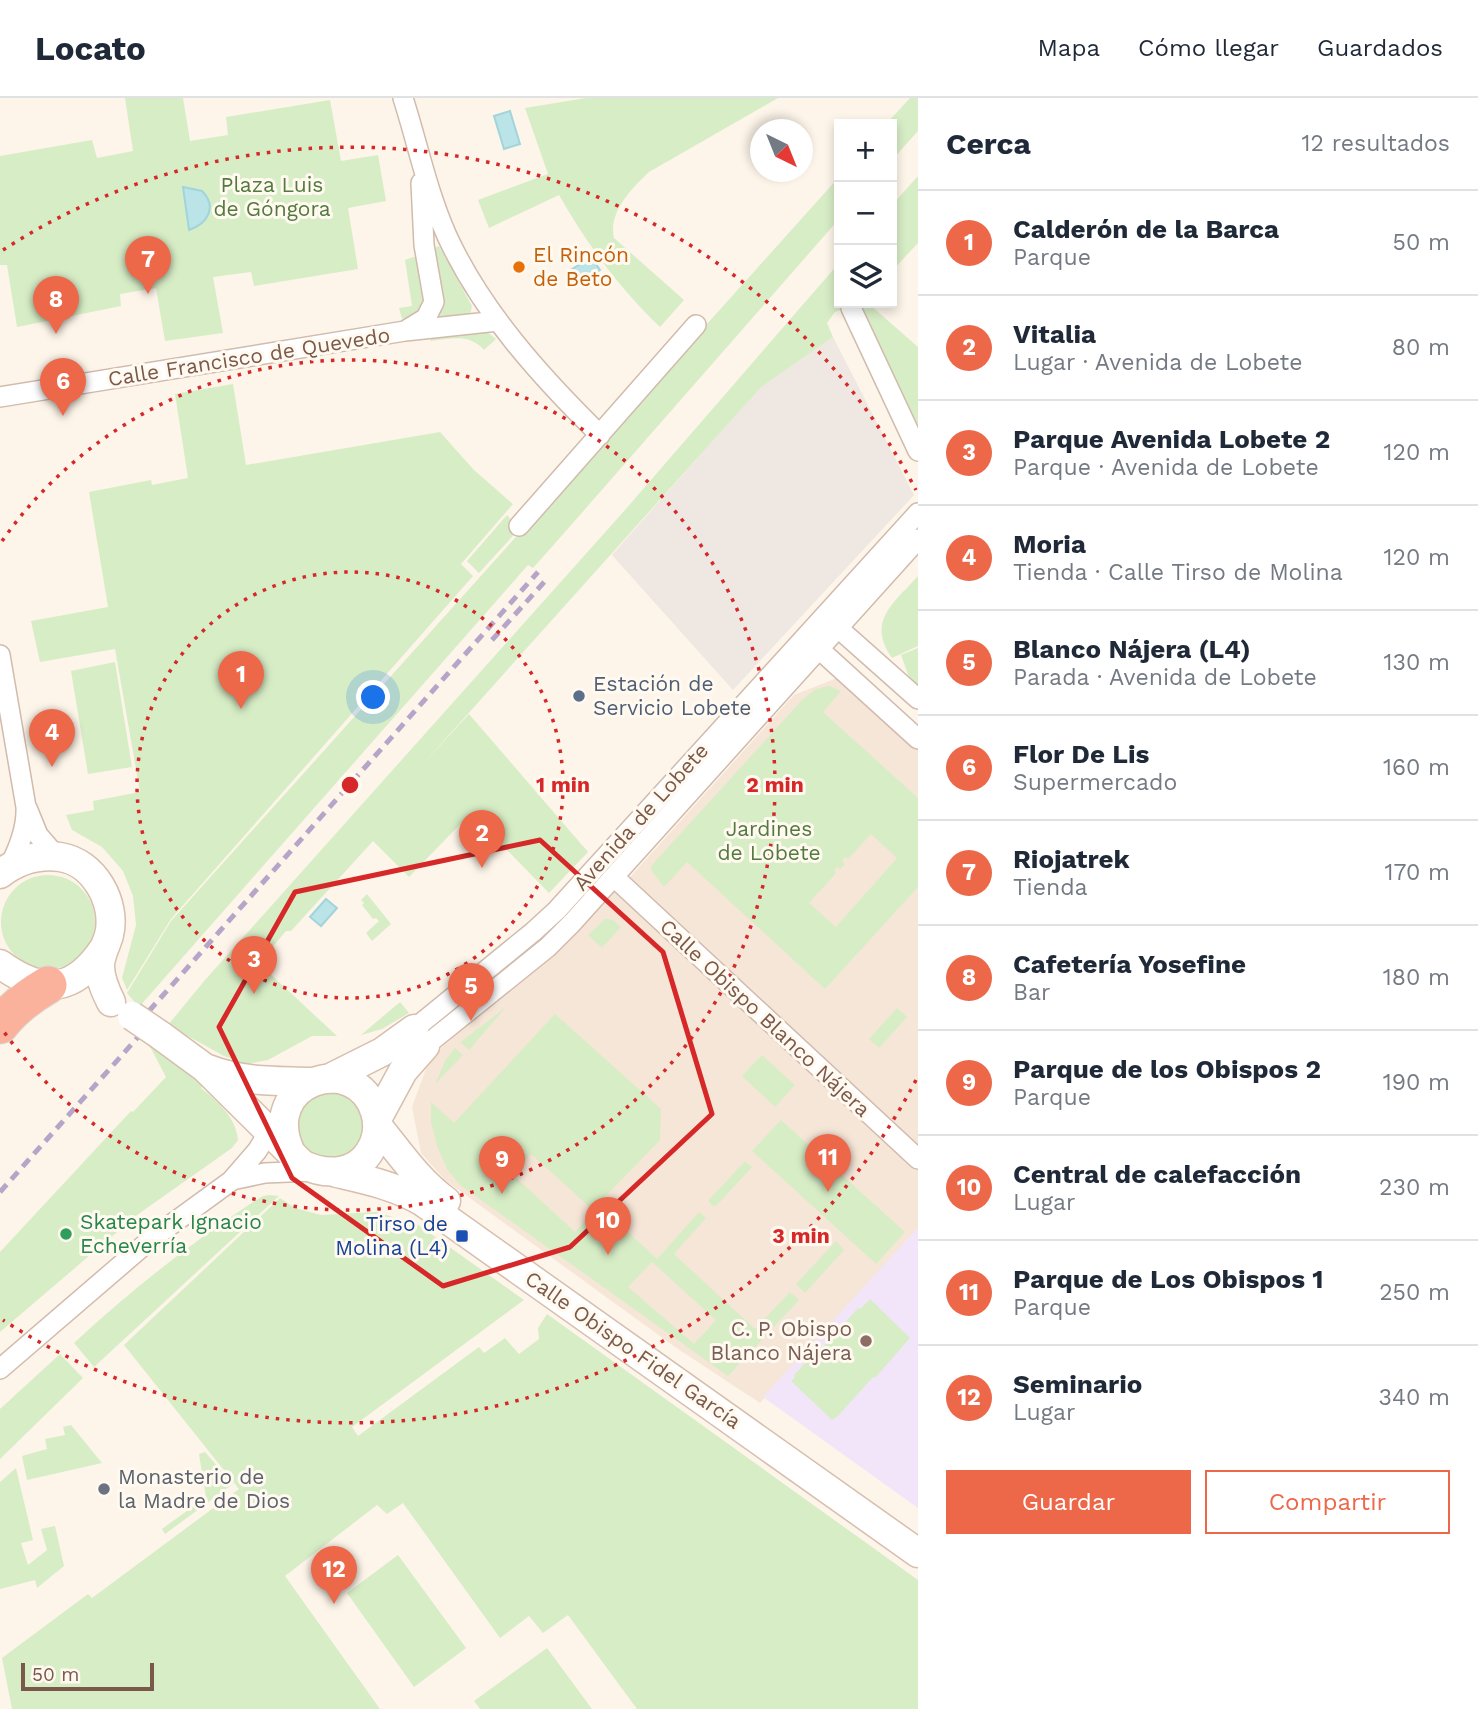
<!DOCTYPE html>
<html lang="es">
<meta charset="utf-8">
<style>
:root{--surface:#fff;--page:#f6f6f7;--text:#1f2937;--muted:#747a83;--line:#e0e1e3;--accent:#ed6749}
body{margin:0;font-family:"Work Sans",sans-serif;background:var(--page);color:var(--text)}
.controls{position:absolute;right:21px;top:21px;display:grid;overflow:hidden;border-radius:0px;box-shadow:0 4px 10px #0003}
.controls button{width:63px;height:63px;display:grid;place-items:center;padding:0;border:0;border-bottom:2px solid var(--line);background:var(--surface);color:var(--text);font:35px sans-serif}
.compass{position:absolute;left:750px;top:21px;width:63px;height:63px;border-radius:50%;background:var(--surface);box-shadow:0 4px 10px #0003;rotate:137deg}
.scale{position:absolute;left:21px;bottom:18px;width:133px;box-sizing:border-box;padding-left:7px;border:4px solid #7a594a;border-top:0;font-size:19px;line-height:24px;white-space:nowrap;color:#7a594a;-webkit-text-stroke:5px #fff9f0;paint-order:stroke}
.you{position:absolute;left:374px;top:600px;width:24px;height:24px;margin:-18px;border:5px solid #fff;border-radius:50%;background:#1a73e8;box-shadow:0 0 0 10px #1a73e833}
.badge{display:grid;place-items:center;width:46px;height:46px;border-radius:50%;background:var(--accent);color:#fff;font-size:23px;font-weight:700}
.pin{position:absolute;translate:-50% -58px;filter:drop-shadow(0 2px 4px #0008)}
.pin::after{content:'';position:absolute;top:37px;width:24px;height:21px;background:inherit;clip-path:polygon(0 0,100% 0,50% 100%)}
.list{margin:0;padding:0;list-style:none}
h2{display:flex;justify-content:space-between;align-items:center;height:91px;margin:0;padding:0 28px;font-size:30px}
h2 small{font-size:23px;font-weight:400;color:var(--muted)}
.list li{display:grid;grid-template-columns:46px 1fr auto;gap:21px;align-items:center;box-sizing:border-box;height:105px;padding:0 28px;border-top:2px solid var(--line)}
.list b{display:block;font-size:26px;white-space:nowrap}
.list p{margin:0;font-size:23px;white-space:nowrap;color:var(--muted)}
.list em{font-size:23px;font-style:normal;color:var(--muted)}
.actions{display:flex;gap:14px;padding:21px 28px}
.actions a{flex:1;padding:16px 0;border:2px solid var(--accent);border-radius:0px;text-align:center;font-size:24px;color:var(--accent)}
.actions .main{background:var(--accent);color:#fff}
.icon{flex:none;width:38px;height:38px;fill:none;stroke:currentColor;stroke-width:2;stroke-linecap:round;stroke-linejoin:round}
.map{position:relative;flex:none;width:918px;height:1611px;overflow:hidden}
header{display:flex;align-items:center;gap:42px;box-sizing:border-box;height:98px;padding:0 35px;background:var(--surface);border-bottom:2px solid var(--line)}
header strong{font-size:33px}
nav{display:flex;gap:38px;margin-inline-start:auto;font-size:24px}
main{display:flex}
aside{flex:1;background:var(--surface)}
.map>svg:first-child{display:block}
.residential{fill:#f6e6d7}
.industrial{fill:#eee7e2}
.education{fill:#f2e5fa}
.green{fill:#d7edc6;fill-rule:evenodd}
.water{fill:#bbe4e9;stroke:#a1d4db;stroke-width:2}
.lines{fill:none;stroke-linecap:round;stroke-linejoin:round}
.street-casing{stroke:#d1bbad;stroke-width:22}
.secondary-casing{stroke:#d7bead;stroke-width:31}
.highway-casing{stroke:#dcd4d0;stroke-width:39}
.street{stroke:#fff;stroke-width:19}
.secondary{stroke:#fff;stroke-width:28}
.highway{stroke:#fab29d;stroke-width:37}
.rail{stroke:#b7a5c9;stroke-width:5;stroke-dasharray:10 7;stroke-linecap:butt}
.secondary-bridge-casing{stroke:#d7bead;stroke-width:31;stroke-linecap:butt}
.secondary-bridge{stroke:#fff;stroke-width:28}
.marked{fill:none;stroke:#d62828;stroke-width:5;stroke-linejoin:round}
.ring{fill:none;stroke:#d62828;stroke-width:3.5;stroke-dasharray:3.5 7}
.food-dot{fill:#e8710a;stroke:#fff9f0;stroke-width:2.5}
.service-dot{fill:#5c6f8a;stroke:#fff9f0;stroke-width:2.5}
.leisure-dot{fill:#2e9e5b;stroke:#fff9f0;stroke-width:2.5}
.transit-dot{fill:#1a4fb4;stroke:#fff9f0;stroke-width:2.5}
.education-dot{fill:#8d6e63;stroke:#fff9f0;stroke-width:2.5}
.worship-dot{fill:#6b7280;stroke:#fff9f0;stroke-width:2.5}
.labels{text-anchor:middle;stroke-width:6;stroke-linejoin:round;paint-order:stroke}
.park-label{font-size:21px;fill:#527a3e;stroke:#fff9f0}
.food-label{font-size:21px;fill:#c56008;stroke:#fff9f0;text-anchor:start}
.street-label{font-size:21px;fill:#7a594a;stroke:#fff9f0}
.service-label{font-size:21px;fill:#4e5e75;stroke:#fff9f0;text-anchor:start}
.leisure-label{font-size:21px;fill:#27864d;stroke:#fff9f0;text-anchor:start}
.transit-label{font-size:21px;fill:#164399;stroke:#fff9f0;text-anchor:end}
.education-label{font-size:21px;fill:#785e54;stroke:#fff9f0;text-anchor:end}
.worship-label{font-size:21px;fill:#5b616d;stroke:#fff9f0;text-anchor:start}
.centre{fill:#d62828;stroke:#fff9f0;stroke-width:3.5}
.ring-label{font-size:21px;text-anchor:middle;font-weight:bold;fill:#d62828;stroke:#fff9f0;stroke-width:6;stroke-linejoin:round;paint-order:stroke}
</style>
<header>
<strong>Locato</strong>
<nav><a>Mapa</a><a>Cómo llegar</a><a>Guardados</a></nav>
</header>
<main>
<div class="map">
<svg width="918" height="1611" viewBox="0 0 918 1611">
<rect width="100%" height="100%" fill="#fdf5e9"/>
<!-- residential -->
<path class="residential" d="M842,578l76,71v481l-158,175 -85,-56 -230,-167 -24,-27 -9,-46 15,-41 17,-21 86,-72 101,-97 163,-181z"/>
<!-- industrial -->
<path class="industrial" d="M833,239l81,158 -181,195 -121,-135 149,-169z"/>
<!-- education -->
<path class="education" d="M918,1130v280l-155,-111z"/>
<!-- green -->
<path class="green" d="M125,0h58l7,43 38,-6 -2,-18 104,-17 11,61 37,-6 8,46 -38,7 10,61 -104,17 -3,-14 -38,5 10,56 -58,8 -9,-53 -36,6 1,12 -104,21 -10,-62h-7v-109l92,-16 5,18 36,-7z
M586,0h192l-129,74c-17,16 -41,40 -35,66l70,62 -24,27c-41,-39 -73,-83 -101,-132l-70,33 -11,-28 70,-26 -23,-66z
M910,0h8v33l-26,29v-36h-6z
M918,78v67l-26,28v-66z
M839,79v42l-281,321 -25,28 -5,-3 -389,442 -12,-14 44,-72z
M439,148l33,60 -2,9 -29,5 -11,-70z
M419,157c5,27 18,55 -17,64l-3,-11 13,-2 -7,-46z
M839,165v40h18l-22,9 -8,11 6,14 -72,50 -339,378 47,-51 119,138 -39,41 -78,-80 -62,64 -36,-36 -82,90h-5l-23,27 -11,-1 85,79h-25l-44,24 -22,4 -22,-8 -56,-31 37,-45 420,-470z
M869,206l49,43v85l-56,-126z
M485,232l11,9 -12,11c-15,-17 -33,-11 -53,-9l-1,-5z
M233,286l13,81 194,-33 34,38 39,34 -52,60 12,12 -302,343 -44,71 -5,-12 14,-53 -3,-29 -10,-25 -21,-24 -30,-17 -6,-15 28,-5 -1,-9 47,-9 -25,-143 -75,13 -9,-41 77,-14 -19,-115 62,-12 1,5 36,-7 -13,-84z
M507,417l12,14 -40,44 -12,-12z
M918,478v70l-26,12c-26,-37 2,-55 26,-82z
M918,550v41l-7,-6 -10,-28z
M115,564l17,105 -44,7 -17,-103z
M829,588l12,5 -18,21 95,86v89l-93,102 -138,-127 -23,25 -13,-17 1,-5 150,-165 14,-11zM871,736l26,24 -61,69 -27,-24 27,-30 -2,-3 3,-3 3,2 5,-5 -3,-3 3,-4 3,2z
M1 824a47 47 0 1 1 94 0a47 47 0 1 1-94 0Z
M367,796l24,30 -19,17 -6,-8 13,-12 -3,-3 -3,1 -11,-14 2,-2 -3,-3z
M605,821l8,1 8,7 -19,21 -14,-13z
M400,904l9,11 -27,16 -21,6z
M506,909l-37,43 -8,-7 1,-2z
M897,910l10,9 -28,31 -10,-9z
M555,916l106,95 -1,31 -62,64 59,55 42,-47 7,6 -32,36 81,75 35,-37 9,8 -71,76 -268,-191 -13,-16 -10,-23 -6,-24v-20l23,21zM531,1056l63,57 -19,21 -62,-57zM652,1164l64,58 -22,24 -66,-57z
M147,943l58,41 -4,6c17,14 35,29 37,52l-6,8 -95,67 -137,117v-80l131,-141 2,1 33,-35z
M455,950l8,7 -28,29 11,-25z
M762,957l33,30 -20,22 -33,-31z
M297 1028a33 33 0 1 1 66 0a33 33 0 1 1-66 0Z
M781,1022l124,112 -29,32 -124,-113z
M745,1063l7,6 -35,38 -4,1 -5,-5z
M270,1097l9,1 -185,171 -20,-24c55,-51 113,-97 176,-139l13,-8z
M280,1100l15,10 26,7 55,-3 41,12 107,76 -172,127 6,9 121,-89 5,6 21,-15 14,16 20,-15 -1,-11 9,-14 371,266v129h-281l-69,-94 -25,18 -14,-17 -29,22 -97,-135 -16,11 -10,-9 -92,71 95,133h-368l-10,-51 86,-64 4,4 147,-109 -115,-144z
M836,1143l8,9 -39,43 -9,-9z
M870,1201l40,39 -35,40 -2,-1 -35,39 -6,4 -41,-39 4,-4 -1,-2 27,-29 2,1 35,-39 2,1z
M60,1256l23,24 -83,81v-50z
M71,1327l31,38 -75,17 -5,-24 25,-7 -2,-10 20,-4 -2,-8z
M205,1354l28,32 -68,50 -3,-5 44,-32 -7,-43z
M16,1370l17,72 -12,3 7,22 19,-15 -6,-21 14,-3 9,40 -27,22 -2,-8 -35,9v-107z
M398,1457l68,93 -52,39 -67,-94z
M547,1550l45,61h-112l-6,-8z"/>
<!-- water -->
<path class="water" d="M510,13l10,33 -16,5 -10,-33z
M183,89l19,4c16,16 5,33 -13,39z
M591,159l9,13 -25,17 -9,-14z
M326,801l11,9 -16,18 -11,-9z"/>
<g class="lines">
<defs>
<path id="street" d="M403,0c15,47 24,93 44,138 35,76 94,141 153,199
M851,210l67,143
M408,231l18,-11 8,-16 -10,-57 -3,-62
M0,299l405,-66 93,-10
M519,428l177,-201
M837,529l81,72
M819,551l99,90
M0,557l26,152c1,21 -7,41 -17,60
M27,710l11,27 19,22
M614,779l304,282
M414,931l119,-97 24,-22 361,-397
M425,948l123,-99 24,-24 346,-384
M232,1082l33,-7 48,-2
M0,1271l150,-129 81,-59 26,-30 17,-27"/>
<path id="secondary" d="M0,776c18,-14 37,-20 60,-17 34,5 57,46 49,78 -3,11 -9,20 -9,31 0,13 5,24 11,36
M0,866c43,31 74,29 104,-16
M160,937l45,33 97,96c26,13 59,11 72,-21 4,-10 4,-21 1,-31 -19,-62 -118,-31 -84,41
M208,971c33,13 69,12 105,13
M328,981l54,-27 32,-23
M377,1021l26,-48 22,-25
M377,1027c22,27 41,56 69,76
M337,1075c30,7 59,13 86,29l495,351"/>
<path id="highway" d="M0,927c14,-18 29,-29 48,-40"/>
</defs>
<!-- street casing -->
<use href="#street" class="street-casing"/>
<!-- secondary casing -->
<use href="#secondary" class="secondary-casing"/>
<!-- highway casing -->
<use href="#highway" class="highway-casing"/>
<!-- street -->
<use href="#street" class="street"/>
<!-- secondary -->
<use href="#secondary" class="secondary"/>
<!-- highway -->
<use href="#highway" class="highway"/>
<!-- rail -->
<path class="rail" d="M492,542l54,-60
M149,913l389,-439
M0,1094l139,-156"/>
<defs>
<path id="secondary-bridge" d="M132,918l28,19"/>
</defs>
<!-- secondary-bridge casing -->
<use href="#secondary-bridge" class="secondary-bridge-casing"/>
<!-- secondary-bridge -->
<use href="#secondary-bridge" class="secondary-bridge"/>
</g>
<!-- marked area -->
<path class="marked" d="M540,742l123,112 49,162 -142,133 -127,39 -151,-108 -73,-151 76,-135z"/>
<!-- distance rings -->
<g class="ring">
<circle cx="350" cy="687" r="213"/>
<path d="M2 443A425 425 0 1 1 2 931"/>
<path d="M916 982A638 638 0 0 1 3 1222M3 152A638 638 0 0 1 916 392"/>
</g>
<!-- markers -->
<circle class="food-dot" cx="519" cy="169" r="7"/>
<circle class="service-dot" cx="579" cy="598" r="7"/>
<circle class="leisure-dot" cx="66" cy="1136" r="7"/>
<rect class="transit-dot" x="455" y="1131" width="14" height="14" rx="3.5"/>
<circle class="education-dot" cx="866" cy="1243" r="7"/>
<circle class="worship-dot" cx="104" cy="1391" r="7"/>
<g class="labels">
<!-- park labels -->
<g class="park-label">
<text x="272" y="94">Plaza Luis<tspan x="272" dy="24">de Góngora</tspan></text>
<text x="769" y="738">Jardines<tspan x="769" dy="24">de Lobete</tspan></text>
</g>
<!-- food labels -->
<g class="food-label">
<text x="533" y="164">El Rincón<tspan x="533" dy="24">de Beto</tspan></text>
</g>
<!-- street labels -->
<g class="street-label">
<text transform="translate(249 259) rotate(-9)" y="7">Calle Francisco de Quevedo</text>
<text transform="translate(641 719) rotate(-48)" y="7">Avenida de Lobete</text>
<text transform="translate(765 920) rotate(43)" y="7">Calle Obispo Blanco Nájera</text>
<text transform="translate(633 1252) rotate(35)" y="7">Calle Obispo Fidel García</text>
</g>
<!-- service labels -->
<g class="service-label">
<text x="593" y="593">Estación de<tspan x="593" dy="24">Servicio Lobete</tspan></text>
</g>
<!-- leisure labels -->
<g class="leisure-label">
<text x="80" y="1131">Skatepark Ignacio<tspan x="80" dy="24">Echeverría</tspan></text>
</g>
<!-- transit labels -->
<g class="transit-label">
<text x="448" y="1133">Tirso de<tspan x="448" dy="24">Molina (L4)</tspan></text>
</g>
<!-- education labels -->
<g class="education-label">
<text x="852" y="1238">C. P. Obispo<tspan x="852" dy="24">Blanco Nájera</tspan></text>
</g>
<!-- worship labels -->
<g class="worship-label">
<text x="118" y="1386">Monasterio de<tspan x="118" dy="24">la Madre de Dios</tspan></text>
</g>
</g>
<circle cx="350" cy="687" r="10" class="centre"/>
<g class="ring-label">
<text x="563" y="694">1 min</text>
<text x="775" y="694">2 min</text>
<text x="801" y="1145">3 min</text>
</g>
</svg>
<div class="controls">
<button>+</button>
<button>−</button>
<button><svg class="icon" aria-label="layers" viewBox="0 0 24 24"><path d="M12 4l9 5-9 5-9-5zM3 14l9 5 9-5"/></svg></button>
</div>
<svg class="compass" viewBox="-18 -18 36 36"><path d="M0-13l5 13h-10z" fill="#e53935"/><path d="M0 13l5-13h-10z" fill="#747a83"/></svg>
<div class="scale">50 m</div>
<div class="you"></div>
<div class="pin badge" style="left:241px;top:611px">1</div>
<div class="pin badge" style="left:482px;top:770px">2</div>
<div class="pin badge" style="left:254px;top:896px">3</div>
<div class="pin badge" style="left:52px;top:669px">4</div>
<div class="pin badge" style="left:471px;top:923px">5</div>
<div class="pin badge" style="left:63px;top:318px">6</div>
<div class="pin badge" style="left:148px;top:196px">7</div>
<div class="pin badge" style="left:56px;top:236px">8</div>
<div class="pin badge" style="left:502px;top:1096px">9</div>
<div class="pin badge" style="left:608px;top:1157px">10</div>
<div class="pin badge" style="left:828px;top:1094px">11</div>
<div class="pin badge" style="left:334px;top:1506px">12</div>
</div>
<aside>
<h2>Cerca<small>12 resultados</small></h2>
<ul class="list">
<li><span class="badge">1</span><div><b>Calderón de la Barca</b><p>Parque</p></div><em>50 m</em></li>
<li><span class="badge">2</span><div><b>Vitalia</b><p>Lugar · Avenida de Lobete</p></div><em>80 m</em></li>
<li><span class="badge">3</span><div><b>Parque Avenida Lobete 2</b><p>Parque · Avenida de Lobete</p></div><em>120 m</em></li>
<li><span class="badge">4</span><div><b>Moria</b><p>Tienda · Calle Tirso de Molina</p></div><em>120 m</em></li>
<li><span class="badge">5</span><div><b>Blanco Nájera (L4)</b><p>Parada · Avenida de Lobete</p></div><em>130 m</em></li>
<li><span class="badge">6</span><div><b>Flor De Lis</b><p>Supermercado</p></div><em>160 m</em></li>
<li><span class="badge">7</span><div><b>Riojatrek</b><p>Tienda</p></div><em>170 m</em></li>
<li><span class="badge">8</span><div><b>Cafetería Yosefine</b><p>Bar</p></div><em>180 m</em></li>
<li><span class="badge">9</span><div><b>Parque de los Obispos 2</b><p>Parque</p></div><em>190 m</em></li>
<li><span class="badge">10</span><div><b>Central de calefacción</b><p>Lugar</p></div><em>230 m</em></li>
<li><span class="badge">11</span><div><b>Parque de Los Obispos 1</b><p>Parque</p></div><em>250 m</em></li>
<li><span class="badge">12</span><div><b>Seminario</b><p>Lugar</p></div><em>340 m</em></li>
</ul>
<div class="actions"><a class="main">Guardar</a><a>Compartir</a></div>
</aside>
</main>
